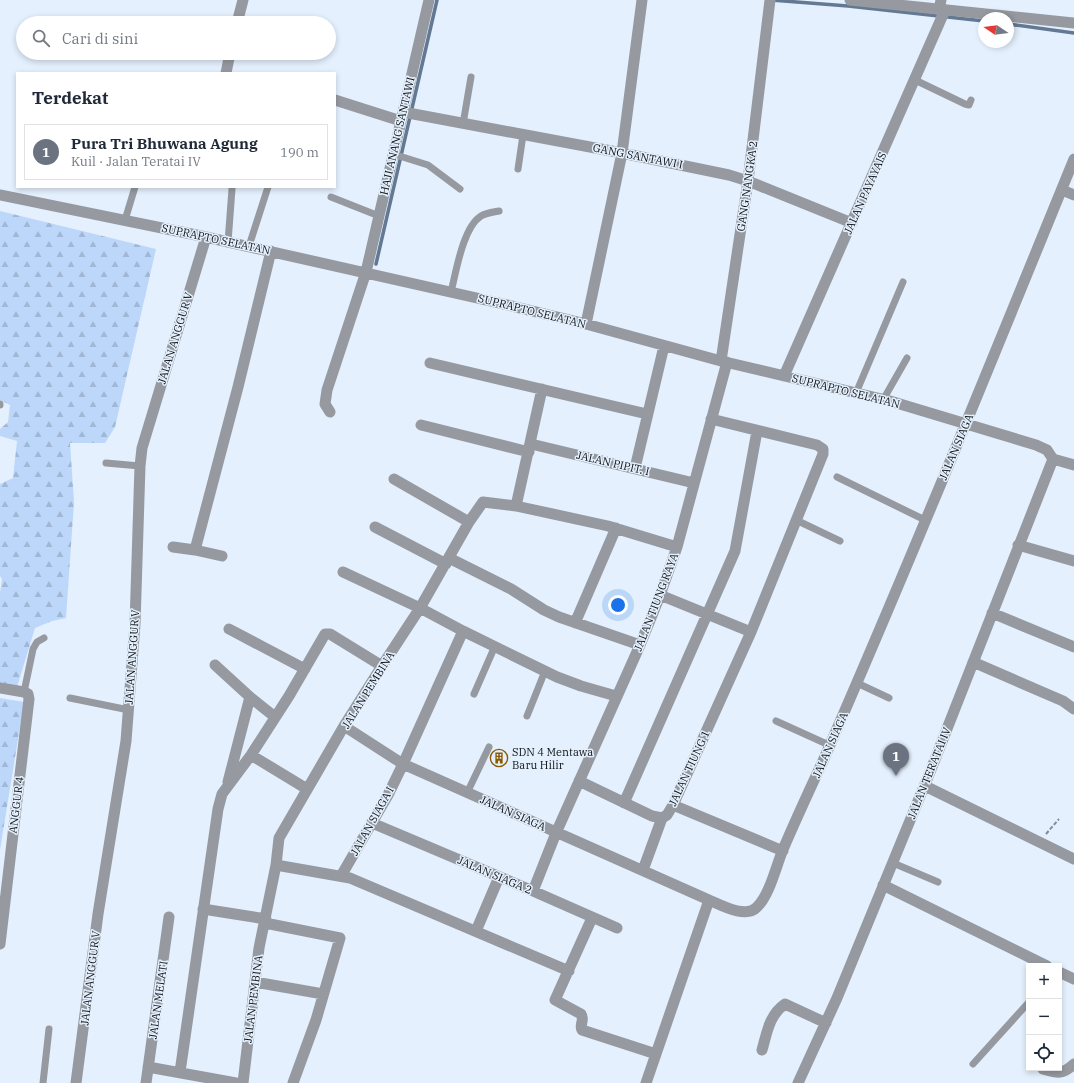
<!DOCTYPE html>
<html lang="id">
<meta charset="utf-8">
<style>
:root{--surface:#fff;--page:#f6f6f7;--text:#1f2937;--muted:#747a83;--line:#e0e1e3;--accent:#0f766e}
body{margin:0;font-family:"IBM Plex Serif",serif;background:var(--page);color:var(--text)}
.controls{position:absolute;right:12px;bottom:12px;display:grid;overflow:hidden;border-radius:0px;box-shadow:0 2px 6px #0003}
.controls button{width:36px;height:36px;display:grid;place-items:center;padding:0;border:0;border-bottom:1px solid var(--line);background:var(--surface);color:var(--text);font:20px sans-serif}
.compass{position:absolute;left:978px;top:12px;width:36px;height:36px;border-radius:50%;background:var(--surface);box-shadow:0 2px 6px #0003;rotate:283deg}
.you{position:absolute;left:618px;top:605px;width:14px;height:14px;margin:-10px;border:3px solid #fff;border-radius:50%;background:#1a73e8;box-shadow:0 0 0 6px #1a73e833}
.badge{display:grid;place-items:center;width:26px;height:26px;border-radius:50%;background:var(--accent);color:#fff;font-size:13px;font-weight:700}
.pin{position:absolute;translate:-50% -33px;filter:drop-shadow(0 1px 2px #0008)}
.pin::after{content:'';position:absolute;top:21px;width:14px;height:12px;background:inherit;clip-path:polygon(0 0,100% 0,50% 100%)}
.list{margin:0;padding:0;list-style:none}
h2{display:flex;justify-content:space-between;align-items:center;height:52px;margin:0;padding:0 16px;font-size:17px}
h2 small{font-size:13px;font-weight:400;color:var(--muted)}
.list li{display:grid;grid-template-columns:26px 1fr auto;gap:12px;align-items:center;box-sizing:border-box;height:56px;margin:0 8px 8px;padding:0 8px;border:1px solid var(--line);border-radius:0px}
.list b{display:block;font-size:15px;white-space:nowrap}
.list p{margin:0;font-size:13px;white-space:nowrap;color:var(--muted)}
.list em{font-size:13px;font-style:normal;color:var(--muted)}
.icon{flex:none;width:22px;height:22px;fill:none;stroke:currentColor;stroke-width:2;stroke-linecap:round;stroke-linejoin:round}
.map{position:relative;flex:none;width:1074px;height:1083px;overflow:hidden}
.search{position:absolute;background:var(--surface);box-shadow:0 2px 6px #0003;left:16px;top:16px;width:320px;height:44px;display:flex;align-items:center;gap:10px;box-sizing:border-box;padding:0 14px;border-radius:22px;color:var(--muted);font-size:15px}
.panel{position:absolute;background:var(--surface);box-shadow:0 2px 6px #0003;left:16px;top:72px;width:320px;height:116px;border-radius:0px}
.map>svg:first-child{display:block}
.forest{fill:url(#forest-firs)}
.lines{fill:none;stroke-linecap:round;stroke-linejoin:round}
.stream{stroke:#637993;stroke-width:3.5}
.path{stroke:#848d96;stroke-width:2;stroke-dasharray:4 2;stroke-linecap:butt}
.service{stroke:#969aa0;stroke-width:7}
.minor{stroke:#969aa0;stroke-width:11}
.tertiary{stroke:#969aa0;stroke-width:11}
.labels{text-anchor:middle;stroke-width:3;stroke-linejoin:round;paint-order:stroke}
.street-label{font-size:11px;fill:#0e1216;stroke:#e4f0fd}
.poi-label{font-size:11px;fill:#0e1216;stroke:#e4f0fd;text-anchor:start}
</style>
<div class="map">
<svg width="1074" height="1083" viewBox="0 0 1074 1083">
<defs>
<pattern id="forest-firs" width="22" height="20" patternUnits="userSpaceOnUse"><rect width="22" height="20" fill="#bcd7f9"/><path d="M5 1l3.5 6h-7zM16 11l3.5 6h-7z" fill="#a0b8d5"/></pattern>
</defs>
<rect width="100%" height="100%" fill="#e4f0fd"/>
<!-- forest -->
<path class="forest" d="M0,211l156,38 -41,178 -10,16h-35l4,59 -8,116 -14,3 -17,7 -18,59 -17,-3v-91l2,-14 -2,-3v-92l13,-6 4,-37 -17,-5v-7l8,-7 2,-17 -10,-5z
M0,698l24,4 -24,148z"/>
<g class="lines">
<!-- stream -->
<path class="stream" d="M771,0l77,6 136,15
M1008,24l66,9
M376,264l61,-264"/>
<!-- path -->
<path class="path" d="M1046,834l13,-15"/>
<!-- service -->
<path class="service" d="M915,80l50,24 4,1 2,-5
M463,124l8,-47
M393,154l35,11 32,24
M518,169l5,-34
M331,197l48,19
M125,220l10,-33
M228,242l4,-53
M249,246l19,-59
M451,292c5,-20 12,-65 30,-76 5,-3 13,-4 18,-5
M856,393l47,-111
M883,400l24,-42
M0,404v1
M106,463l34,3
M837,477l88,43
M796,520l44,21
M857,683l32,15
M24,692l9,-43 4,-7 7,-4
M474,694l21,-48
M70,698l59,12
M527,716l18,-45
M776,721l53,24
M467,793l22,-46
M893,863l45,19
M973,1064l56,-62
M43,1083l6,-54"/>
<!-- minor -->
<path class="minor" d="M939,10l2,-10
M237,23l6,-23
M226,73l4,-20
M335,100l66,21
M403,112l219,41 107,22 19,6 104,42
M1062,190l12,5
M0,195l206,42 293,66 87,21 135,37 169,40 146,44 11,5 6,9
M586,324l36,-171 20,-153
M721,361l27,-180 22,-181
M430,363l217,51
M784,376l161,-366
M330,412l-5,-8 2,-14 39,-118 63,-272
M421,425l108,27
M531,444l163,39
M1053,459l21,6
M635,468l29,-122
M394,479l75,43
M516,506l26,-117
M375,527l71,37
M1018,545l56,16
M173,547l22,3 27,6
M195,550l43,-163 33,-136
M449,558l62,31 33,21 15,7 81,28
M343,572l77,36 43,23 94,46 24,9 35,10
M660,595l91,37
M992,613l82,34
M575,623l41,-95
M229,629l76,40
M973,662l90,39 11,8
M215,665l35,32 25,20
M0,688l24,4 4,2 1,5 -29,245
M344,726l59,38 306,136c12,5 37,19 48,7 12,-11 19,-40 25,-55 13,-31 27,-61 41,-91 87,-199 169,-401 251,-602
M251,755l56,34
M579,781l73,35 10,2 5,-3 6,-10 78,-173 72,-178v-5l-6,-4 -106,-26
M228,782l22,-85
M925,786l149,73
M624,803l111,-252 22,-120
M673,805l110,46
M372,823l161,68 84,37
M276,865l74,13 7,3 212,90
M643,870l19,-52
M341,876l47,-81 15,-31 60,-133
M883,885l164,81
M533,891l23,-58 84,-188 19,-47 18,-51 50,-185
M203,909l63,10
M592,918l-37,82 26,14c4,6 -2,11 1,16l74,24
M265,923l75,15 -24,82 -23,63
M476,931l23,-54
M1059,972l15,7
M255,982l68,12
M762,1050c5,-17 7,-35 23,-46l41,19
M148,1067l88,16
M1043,1069c14,4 19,6 31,-5
M180,1072l38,-263 4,-15 29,-39 38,-59 36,-62h5l52,32
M76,1083l22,-169 28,-173 9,-117 5,-158 2,-18 64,-211
M146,1083l23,-166
M243,1083l16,-135 17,-83 3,-27 65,-112 38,-60 38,-58 49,-86 14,-20 33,4 92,20 69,21
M646,1083l63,-183
M798,1083l39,-85 95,-231 121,-308"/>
<!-- tertiary -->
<path class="tertiary" d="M850,0l224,23"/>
</g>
<!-- icons -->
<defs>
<symbol id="building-ring" viewBox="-11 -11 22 22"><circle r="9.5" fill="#e4f0fd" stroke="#8a5a00" stroke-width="1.5"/><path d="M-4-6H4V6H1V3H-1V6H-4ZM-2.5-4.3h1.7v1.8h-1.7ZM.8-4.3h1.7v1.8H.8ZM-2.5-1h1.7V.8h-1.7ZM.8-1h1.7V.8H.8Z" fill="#8a5a00"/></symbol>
</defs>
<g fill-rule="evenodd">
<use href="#building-ring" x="489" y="748" width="20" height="20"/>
</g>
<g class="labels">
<!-- street labels -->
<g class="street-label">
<text transform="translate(397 136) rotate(-77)" y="4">HAJI ANANG SANTAWI</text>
<text transform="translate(638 156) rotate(11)" y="4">GANG SANTAWI I</text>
<text transform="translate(747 186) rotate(-82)" y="4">GANG NANGKA 2</text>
<text transform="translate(865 193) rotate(-66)" y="4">JALAN PAYAYAIS</text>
<text transform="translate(216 239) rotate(12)" y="4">SUPRAPTO SELATAN</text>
<text transform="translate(532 311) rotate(14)" y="4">SUPRAPTO SELATAN</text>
<text transform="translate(175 338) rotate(-73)" y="4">JALAN ANGGUR V</text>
<text transform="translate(846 391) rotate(14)" y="4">SUPRAPTO SELATAN</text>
<text transform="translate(956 447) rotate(-67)" y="4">JALAN SIAGA</text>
<text transform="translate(613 463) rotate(13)" y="4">JALAN PIPIT. I</text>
<text transform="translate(656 602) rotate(-69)" y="4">JALAN TIUNG RAYA</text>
<text transform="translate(132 657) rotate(-86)" y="4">JALAN ANGGUR V</text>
<text transform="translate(368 690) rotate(-58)" y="4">JALAN PEMBINA</text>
<text transform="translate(830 745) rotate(-66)" y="4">JALAN SIAGA</text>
<text transform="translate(689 768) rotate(-65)" y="4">JALAN TIUNG 1</text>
<text transform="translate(929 773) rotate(-68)" y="4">JALAN TERATAI IV</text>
<text transform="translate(16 805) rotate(-83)" y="4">ANGGUR 4</text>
<text transform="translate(513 813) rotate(24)" y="4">JALAN SIAGA</text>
<text transform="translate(372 821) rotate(-61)" y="4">JALAN SIAGA I</text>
<text transform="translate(495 875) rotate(23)" y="4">JALAN SIAGA 2</text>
<text transform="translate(90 978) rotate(-83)" y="4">JALAN ANGGUR V</text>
<text transform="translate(253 999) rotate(-83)" y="4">JALAN PEMBINA</text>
<text transform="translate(158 1000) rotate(-82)" y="4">JALAN MELATI</text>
</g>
<!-- poi labels -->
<g class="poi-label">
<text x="512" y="756">SDN 4 Mentawa<tspan x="512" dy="13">Baru Hilir</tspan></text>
</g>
</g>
</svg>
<div class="controls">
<button>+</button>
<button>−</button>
<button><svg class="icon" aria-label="locate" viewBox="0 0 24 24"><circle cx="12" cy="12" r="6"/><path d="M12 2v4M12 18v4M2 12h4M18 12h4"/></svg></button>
</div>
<svg class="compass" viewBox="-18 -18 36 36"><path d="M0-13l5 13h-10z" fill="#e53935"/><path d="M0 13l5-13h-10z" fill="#747a83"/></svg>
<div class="you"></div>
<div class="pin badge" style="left:896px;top:776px;background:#6b7280">1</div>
<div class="search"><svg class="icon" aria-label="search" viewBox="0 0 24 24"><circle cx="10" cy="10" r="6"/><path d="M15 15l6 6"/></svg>Cari di sini</div>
<section class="panel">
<h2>Terdekat<small></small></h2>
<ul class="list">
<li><span class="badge" style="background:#6b7280">1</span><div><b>Pura Tri Bhuwana Agung</b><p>Kuil · Jalan Teratai IV</p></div><em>190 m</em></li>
</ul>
</section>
</div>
